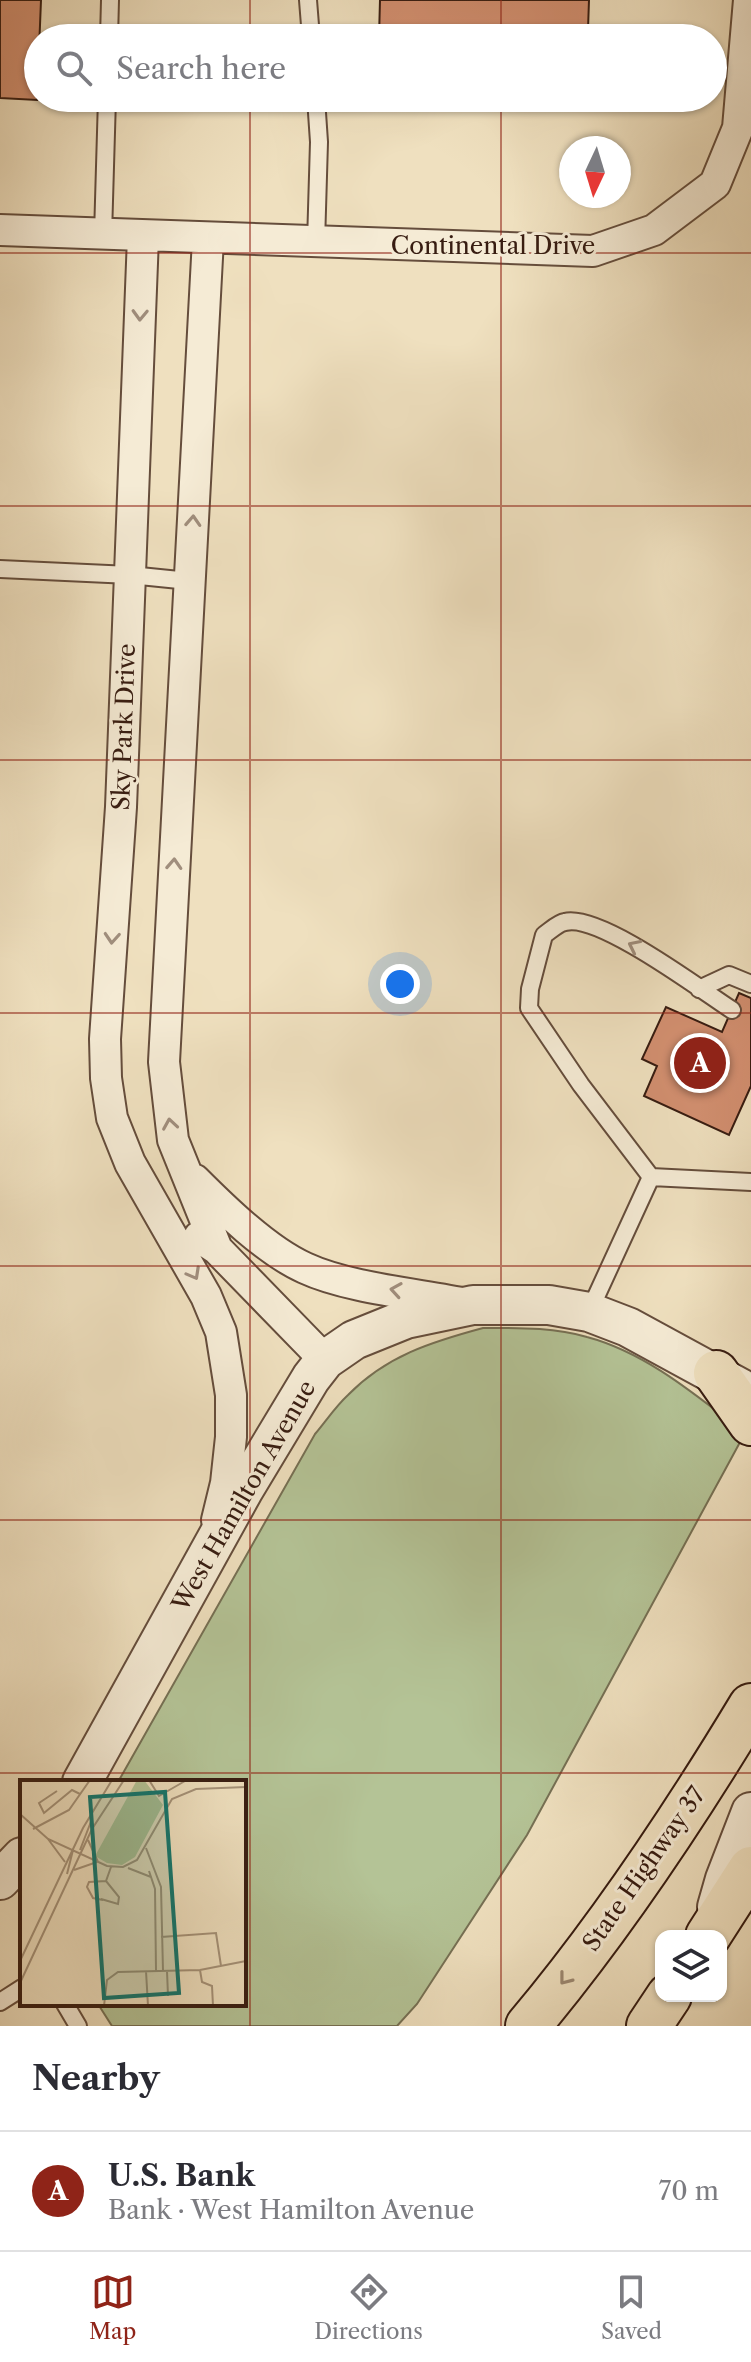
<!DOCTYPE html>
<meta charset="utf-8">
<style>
:root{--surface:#fff;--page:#f7f7f7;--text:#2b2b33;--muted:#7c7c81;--line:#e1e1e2;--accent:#8f2418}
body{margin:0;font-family:"Libre Caslon Text",serif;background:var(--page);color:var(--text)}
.controls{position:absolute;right:24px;bottom:24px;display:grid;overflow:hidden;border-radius:16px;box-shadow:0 2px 6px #0004}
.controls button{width:72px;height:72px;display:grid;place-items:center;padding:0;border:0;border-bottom:2px solid var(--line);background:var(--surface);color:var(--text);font:40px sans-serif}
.compass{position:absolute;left:559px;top:136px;width:72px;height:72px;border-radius:50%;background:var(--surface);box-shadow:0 2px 6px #0004;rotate:184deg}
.you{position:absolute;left:400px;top:984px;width:28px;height:28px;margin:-20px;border:6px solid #fff;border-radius:50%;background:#1a73e8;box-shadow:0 0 0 12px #1a73e833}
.badge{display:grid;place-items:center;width:52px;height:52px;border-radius:50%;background:var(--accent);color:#fff;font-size:26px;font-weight:700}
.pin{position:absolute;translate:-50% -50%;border:4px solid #fff;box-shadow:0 2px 8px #0006}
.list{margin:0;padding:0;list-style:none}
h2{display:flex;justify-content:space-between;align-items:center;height:104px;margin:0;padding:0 32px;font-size:34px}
h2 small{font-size:26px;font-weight:400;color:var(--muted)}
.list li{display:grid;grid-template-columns:52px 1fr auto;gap:24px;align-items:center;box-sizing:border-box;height:120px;padding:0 32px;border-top:2px solid var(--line)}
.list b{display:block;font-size:30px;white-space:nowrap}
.list p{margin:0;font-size:26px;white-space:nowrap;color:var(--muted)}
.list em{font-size:26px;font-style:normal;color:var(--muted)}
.icon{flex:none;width:44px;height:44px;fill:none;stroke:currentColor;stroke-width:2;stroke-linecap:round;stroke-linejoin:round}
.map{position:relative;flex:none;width:751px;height:2026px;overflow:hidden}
.search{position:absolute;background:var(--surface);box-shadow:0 2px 6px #0004;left:24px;right:24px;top:24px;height:88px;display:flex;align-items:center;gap:20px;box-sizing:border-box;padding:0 28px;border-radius:44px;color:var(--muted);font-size:30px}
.sheet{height:224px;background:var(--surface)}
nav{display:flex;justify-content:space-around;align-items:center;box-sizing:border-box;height:112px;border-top:2px solid var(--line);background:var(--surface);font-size:22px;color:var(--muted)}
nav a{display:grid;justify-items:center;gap:4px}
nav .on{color:var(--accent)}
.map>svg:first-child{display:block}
.green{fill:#b4c396;stroke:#767054;stroke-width:2}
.building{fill:#d28f70;stroke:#371c11;stroke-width:2}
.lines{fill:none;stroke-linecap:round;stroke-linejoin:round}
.service-casing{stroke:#654d3c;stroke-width:20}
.minor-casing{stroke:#654d3c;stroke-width:34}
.tertiary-casing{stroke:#654d3c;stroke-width:42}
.primary-casing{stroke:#371c11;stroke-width:48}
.service{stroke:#f5ebd5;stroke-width:16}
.minor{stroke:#f5ebd5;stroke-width:30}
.tertiary{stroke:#f5ebd5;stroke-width:38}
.primary{stroke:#efe0bf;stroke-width:44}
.oneway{stroke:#a08e7d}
.oneway2{stroke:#9c8871}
.grid{fill:none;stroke:#8f2418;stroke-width:2;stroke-opacity:0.55}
.labels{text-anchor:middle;stroke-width:6;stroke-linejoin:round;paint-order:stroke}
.street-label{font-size:24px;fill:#371c11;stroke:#f5ebd5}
.inset-road{fill:none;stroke:#a59279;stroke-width:2}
.view{fill:#0f766e;fill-opacity:0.15;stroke:#0f766e;stroke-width:4}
.inset-edge{fill:none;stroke:#371c11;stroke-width:4}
</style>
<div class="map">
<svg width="751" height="2026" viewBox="0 0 751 2026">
<rect width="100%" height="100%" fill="#efe0bf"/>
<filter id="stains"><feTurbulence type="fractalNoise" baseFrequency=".0025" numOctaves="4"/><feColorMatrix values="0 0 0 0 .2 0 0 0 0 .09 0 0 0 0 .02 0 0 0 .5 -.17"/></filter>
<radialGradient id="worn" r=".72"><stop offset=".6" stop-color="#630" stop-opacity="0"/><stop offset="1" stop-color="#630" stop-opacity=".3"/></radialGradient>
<!-- green -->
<path class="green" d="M483,1328c35,0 70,-1 104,9 60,16 110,59 158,96l-218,402 -110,169 -20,22h-285l-14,-22h146v-222h-126l197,-348c11,-13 21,-28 33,-39 38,-39 83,-53 135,-67z"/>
<!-- building -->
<path class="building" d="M0,0h41l-4,100 -37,-2z
M380,0h209l-1,30 -97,-3v11h-112z
M739,993l12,5v88l-22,49 -85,-39 13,-30 -15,-7 24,-52 56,25z"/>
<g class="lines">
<defs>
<path id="service" d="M308,0l3,38
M109,38l1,-38
M316,98l3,44 -3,101
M103,235l4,-137
M0,569l130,6 59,6
M699,989l30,-14 22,9
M651,1177l-70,-92 -52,-77 1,-19 14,-54c6,-4 14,-12 21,-13 34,-9 136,68 167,88
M589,1312l62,-135 100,5
M0,2002l22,-14
M65,2004l13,22"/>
<path id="minor" d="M0,230l593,21 61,-21 61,-46 23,-56 11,-128
M143,237l-22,570 -16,232 1,39 6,40 18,45 76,133 15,36 10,63v42l-5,46 -9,37
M208,239l-44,823 9,78 44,109
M195,1180c29,29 72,71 110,88 43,20 113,26 162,36
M199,1237l18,12 108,111"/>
<path id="tertiary" d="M82,1782l161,-291 68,-113 14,-18 29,-20 52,-21 67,-14h76l40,7 39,15 112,61
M0,1880l22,-23
M717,1907l8,-28 26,-67"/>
<path id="primary" d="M716,1373l35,50
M708,1936l43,-67
M528,2026c84,-100 156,-209 223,-320
M649,2026l20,-30"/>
</defs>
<!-- service casing -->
<use href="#service" class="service-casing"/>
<!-- minor casing -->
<use href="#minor" class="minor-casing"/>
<!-- tertiary casing -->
<use href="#tertiary" class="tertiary-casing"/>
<!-- primary casing -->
<use href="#primary" class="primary-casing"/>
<!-- service -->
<use href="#service" class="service"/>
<!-- minor -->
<use href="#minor" class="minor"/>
<!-- tertiary -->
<use href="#tertiary" class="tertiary"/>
<!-- primary -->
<use href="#primary" class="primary"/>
</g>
<!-- one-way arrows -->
<defs><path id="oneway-chevron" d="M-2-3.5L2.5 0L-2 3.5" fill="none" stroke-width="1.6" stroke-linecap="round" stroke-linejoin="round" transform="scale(2)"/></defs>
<g class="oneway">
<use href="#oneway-chevron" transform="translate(140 315) rotate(92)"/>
<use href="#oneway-chevron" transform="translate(193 521) rotate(-87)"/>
<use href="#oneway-chevron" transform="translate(174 864) rotate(-87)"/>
<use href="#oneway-chevron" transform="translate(112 938) rotate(94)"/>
<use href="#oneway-chevron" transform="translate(634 946) rotate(-154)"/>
<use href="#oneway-chevron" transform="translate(170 1124) rotate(-99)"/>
<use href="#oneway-chevron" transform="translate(194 1274) rotate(61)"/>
<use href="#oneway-chevron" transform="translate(396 1290) rotate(-171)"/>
</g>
<use class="oneway2" href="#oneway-chevron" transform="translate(565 1979) rotate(128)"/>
<!-- grid -->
<path class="grid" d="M250,0v38M501,0v38M250,98v1928M501,98v1928M0,253h751M0,506h751M0,760h751M0,1013h751M0,1266h751M0,1520h751M0,1773h751"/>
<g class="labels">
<!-- street labels -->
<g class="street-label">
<text x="493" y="254">Continental Drive</text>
<text transform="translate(124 727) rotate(-88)" y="8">Sky Park Drive</text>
<text transform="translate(244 1496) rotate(-60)" y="8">West Hamilton Avenue</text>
<text transform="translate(644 1869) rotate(-55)" y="8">State Highway 37</text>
</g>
</g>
<!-- overview -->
<g transform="translate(20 1780)">
<rect width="226" height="226" fill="#efe0bf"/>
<path d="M117,0h7l19,25 -28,52 -13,8 -15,-2 -12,-7z" fill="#b4c396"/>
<path class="inset-road" d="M129,0l10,16 26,-15M37,11l-18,12 5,10 28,-23 8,4M0,34l28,25 59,27 16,1 14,-7 35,-61 24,-10 50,-2M13,49l36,-19 21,-30M28,59l17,23M68,60l10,22M126,68l15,39 2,84M60,70l12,-31M108,88l23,9M54,90l23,-8M129,91l6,18 1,82M47,94l6,-24M81,119l17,5 1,-7 -13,-16M83,120l-10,-2 -6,-11 2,-5 17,-1 5,-14M141,157l55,-4 5,33M0,181l63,-133 29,-48M180,190l2,12 10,4 1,20M126,191l2,35M147,191l1,25M0,203l72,-154 32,-49M84,226l3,-26 11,-8 82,-2 46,-9"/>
<path class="view" d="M145,12l14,201 -75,5 -14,-201z"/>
<rect width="226" height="226" class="inset-edge"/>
</g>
<rect width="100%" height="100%" filter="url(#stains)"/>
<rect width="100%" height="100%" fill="url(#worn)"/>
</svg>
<div class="controls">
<button><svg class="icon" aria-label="layers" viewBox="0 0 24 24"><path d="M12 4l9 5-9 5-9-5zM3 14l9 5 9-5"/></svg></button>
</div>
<svg class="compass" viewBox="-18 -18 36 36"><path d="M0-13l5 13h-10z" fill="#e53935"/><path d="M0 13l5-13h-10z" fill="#7c7c81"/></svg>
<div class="you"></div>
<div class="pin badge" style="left:700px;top:1063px">A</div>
<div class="search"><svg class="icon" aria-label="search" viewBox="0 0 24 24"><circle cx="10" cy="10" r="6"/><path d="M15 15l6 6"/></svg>Search here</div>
</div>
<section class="sheet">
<h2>Nearby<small></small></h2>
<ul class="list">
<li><span class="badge">A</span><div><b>U.S. Bank</b><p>Bank · West Hamilton Avenue</p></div><em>70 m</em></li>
</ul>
</section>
<nav>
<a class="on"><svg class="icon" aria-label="map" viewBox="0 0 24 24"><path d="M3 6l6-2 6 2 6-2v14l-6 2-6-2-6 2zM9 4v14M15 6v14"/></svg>Map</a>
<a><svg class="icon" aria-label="directions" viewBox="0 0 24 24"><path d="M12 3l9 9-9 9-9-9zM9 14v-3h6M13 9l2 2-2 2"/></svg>Directions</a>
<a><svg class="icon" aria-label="saved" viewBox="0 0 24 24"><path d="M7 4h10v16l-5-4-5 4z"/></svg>Saved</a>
</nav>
